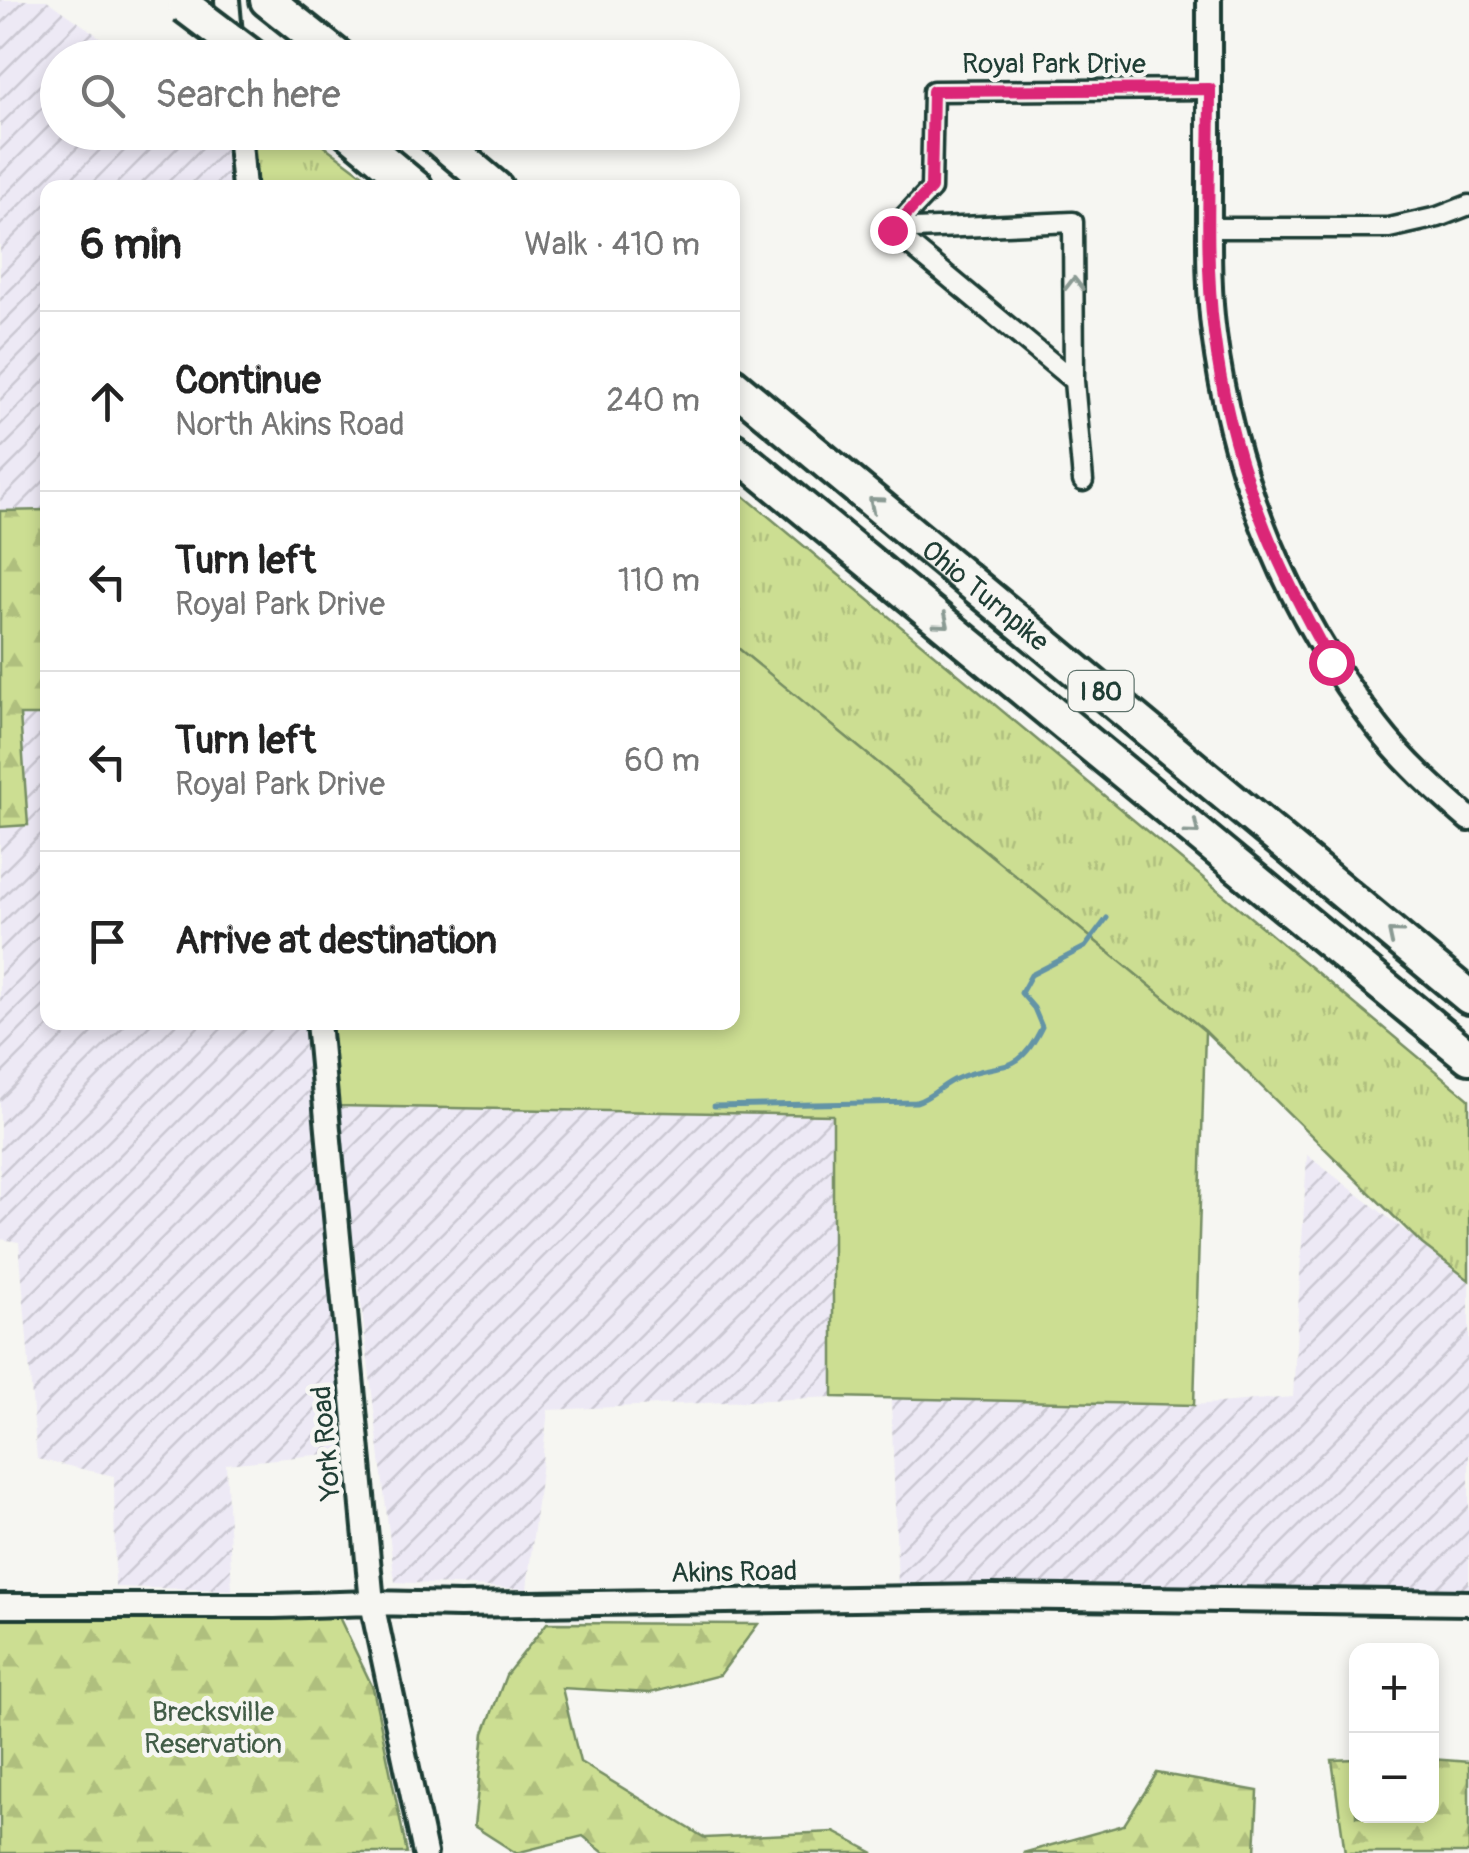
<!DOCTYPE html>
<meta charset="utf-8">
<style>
:root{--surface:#fff;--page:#f2f2f2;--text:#222;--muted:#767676;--line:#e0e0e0}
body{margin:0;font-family:Pangolin,sans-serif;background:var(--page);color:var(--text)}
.controls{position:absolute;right:30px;bottom:30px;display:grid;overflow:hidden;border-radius:20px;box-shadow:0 5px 15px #0003}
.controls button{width:90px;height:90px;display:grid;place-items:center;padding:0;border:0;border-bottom:2px solid var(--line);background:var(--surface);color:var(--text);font:50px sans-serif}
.stop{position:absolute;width:30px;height:30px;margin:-22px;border:8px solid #db2777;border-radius:50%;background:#fff}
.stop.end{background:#db2777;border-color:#fff;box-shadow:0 2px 10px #0008}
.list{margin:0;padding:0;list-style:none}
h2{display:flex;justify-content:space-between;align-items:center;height:130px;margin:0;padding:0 40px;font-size:42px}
h2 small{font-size:32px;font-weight:400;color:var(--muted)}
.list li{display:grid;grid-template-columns:65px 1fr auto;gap:30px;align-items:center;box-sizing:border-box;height:180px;padding:0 40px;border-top:2px solid var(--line)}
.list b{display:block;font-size:38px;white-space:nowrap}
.list p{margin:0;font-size:32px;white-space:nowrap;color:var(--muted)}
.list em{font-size:32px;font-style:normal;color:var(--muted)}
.icon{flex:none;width:55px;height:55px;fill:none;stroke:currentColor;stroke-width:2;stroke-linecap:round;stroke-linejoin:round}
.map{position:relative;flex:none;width:1469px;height:1853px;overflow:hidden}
.search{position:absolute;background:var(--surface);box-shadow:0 5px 15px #0003;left:40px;top:40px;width:700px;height:110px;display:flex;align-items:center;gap:25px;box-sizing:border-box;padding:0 35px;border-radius:55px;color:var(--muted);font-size:38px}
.panel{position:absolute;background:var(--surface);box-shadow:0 5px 15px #0003;left:40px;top:180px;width:700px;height:850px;border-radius:20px}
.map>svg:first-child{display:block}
.industrial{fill:url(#industrial-furrows)}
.grass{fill:url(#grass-tufts);stroke:#768e63;stroke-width:2.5}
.forest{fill:url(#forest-firs);stroke:#768e63;stroke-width:2.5}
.pitch{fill:#ccde92;stroke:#768e63;stroke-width:2.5}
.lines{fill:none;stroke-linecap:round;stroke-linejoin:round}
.stream{stroke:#6494a6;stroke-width:5}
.minor-casing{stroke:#1f3d34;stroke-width:25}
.tertiary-casing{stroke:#1f3d34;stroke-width:30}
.motorway-casing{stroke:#1f3d34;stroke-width:40}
.minor{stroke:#f6f6f2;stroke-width:18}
.tertiary{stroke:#f6f6f2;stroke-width:22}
.motorway{stroke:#f6f6f2;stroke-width:32}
.motorway-bridge-casing{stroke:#1f3d34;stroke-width:40;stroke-linecap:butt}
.motorway-bridge{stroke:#f6f6f2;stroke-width:32}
.oneway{stroke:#8a9a93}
.route{stroke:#db2777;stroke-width:12}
.labels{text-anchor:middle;stroke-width:9;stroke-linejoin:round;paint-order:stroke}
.shield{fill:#f6f6f2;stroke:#60746d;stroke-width:2.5}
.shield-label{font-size:25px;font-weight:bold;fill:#1f3d34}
.street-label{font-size:28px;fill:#1f3d34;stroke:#f6f6f2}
.park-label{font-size:28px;fill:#425d47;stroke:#f6f6f2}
</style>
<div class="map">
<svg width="1469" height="1853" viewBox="0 0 1469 1853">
<defs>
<pattern id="industrial-furrows" width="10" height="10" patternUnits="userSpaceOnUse" patternTransform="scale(2.5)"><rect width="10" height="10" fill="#ede9f5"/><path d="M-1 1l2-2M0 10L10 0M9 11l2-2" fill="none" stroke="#cbc9d3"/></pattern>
<pattern id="grass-tufts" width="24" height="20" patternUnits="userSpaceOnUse" patternTransform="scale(2.5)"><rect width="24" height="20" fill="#ccde92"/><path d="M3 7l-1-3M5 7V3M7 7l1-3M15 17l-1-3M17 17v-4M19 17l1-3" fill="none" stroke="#afbf7e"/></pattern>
<pattern id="forest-firs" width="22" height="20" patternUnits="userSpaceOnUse" patternTransform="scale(2.5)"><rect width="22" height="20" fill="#ccde92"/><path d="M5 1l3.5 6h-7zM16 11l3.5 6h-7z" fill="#afbf7e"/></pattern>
</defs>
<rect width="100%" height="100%" fill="#f6f6f2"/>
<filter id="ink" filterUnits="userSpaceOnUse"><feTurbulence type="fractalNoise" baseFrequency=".01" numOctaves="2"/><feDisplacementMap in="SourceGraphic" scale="20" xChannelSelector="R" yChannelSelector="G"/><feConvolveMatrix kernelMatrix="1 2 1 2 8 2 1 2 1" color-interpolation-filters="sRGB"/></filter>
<g filter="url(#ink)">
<!-- industrial -->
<path class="industrial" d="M0,0h47l81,57 -70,1v74l172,1 3,54 -185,1 -1,322 -47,1z
M20,715h27l1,307 259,1 39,429 -120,12 6,126 -117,-3 -1,-111 -77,-17 -18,-217 -19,-3v-412l28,-2z
M337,1106l497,9 -1,282 -285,13 -21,179 -132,-7z
M1307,1155l162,125v311l-407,1 -164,-5 -7,-188 303,6 99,-8z"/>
<!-- grass -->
<path class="grass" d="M254,133h53l72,54h-122z
M732,486l737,613v181l-47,-36 -217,-213 -472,-387z"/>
<!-- forest -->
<path class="forest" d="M48,510l-1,205h-27l8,110 -28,2v-316z
M338,1615l35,73 34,165h-407v-237z
M547,1623l211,1 -38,51 -70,18 -88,-5 18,74 125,76 129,-6 40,21h-270l-21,-17 -67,17 -42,-27 10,-93 22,-58z
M1356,1759v57h76v-57l37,3v91h-124l-13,-93z
M1157,1773l101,18 -3,62h-232l101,-28z"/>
<!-- pitch -->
<path class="pitch" d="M733,644l472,387 -11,374 -361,-8v-282l-496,-9 -7,-83 402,-1z"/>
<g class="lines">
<!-- stream -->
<path class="stream" d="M714,1106l202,-4c17,-5 26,-18 42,-24 43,-19 58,2 84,-51l-8,-19 -13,-15 10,-18 54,-28 22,-29"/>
<defs>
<path id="minor" d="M1209,228h180l49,-11 31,-12
M892,230l181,-8 1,159 9,100
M892,230l39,-41 2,-98 276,-2
M892,230l182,151"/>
<path id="tertiary" d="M227,0l4,46
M1209,0c0,66 0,132 0,197 0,45 -1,92 5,137 18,143 75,280 164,394 26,34 59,63 91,91
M239,132l5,56
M318,1022l54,581 53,250
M0,1606h274l98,-3 88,2 531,-8 478,6"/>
<g id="motorway">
<path d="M267,0l73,58"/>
<path d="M349,132l67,56"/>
<path d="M430,132l66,56"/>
<path id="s1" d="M732,384l737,613"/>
<path d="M732,449l737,608"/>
</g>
</defs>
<!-- minor casing -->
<use href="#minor" class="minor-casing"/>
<!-- tertiary casing -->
<use href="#tertiary" class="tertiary-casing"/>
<!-- motorway casing -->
<use href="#motorway" class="motorway-casing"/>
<!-- minor -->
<use href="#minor" class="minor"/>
<!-- tertiary -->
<use href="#tertiary" class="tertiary"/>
<!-- motorway -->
<use href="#motorway" class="motorway"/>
<defs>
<path id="motorway-bridge" d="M185,6l69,52"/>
</defs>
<!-- motorway-bridge casing -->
<use href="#motorway-bridge" class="motorway-bridge-casing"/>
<!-- motorway-bridge -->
<use href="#motorway-bridge" class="motorway-bridge"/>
</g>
<!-- one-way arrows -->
<defs><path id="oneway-chevron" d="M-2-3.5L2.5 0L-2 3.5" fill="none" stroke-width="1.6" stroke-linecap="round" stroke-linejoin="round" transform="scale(2.5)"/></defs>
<g class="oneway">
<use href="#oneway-chevron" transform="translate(1074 284) rotate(-90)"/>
<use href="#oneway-chevron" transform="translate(875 503) rotate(-140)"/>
<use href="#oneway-chevron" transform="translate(943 622) rotate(40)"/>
<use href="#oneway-chevron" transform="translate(1193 829) rotate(40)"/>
<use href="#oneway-chevron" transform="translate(1394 935) rotate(-140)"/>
</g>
</g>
<g class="lines" filter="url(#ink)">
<!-- route -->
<path class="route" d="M892,230l39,-42 2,-97 277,-2c0,80 -6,164 4,244 15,123 56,222 117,329"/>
</g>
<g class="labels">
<!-- shield labels -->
<rect class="shield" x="1068.5" y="671" width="65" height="40" rx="8"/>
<g class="shield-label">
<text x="1101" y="700">I 80</text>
</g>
<!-- street labels -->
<g class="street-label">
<text x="1054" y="73">Royal Park Drive</text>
<text dy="10" stroke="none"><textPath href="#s1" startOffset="330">Ohio Turnpike</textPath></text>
<text transform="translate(325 1443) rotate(-95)" y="10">York Road</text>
<text transform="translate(734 1571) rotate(-1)" y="10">Akins Road</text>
</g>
<!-- park labels -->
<g class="park-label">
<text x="213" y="1721">Brecksville<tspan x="213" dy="32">Reservation</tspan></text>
</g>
</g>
</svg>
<div class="controls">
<button>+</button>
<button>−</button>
</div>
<div class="stop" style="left:1331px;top:662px"></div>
<div class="stop end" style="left:892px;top:230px"></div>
<div class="search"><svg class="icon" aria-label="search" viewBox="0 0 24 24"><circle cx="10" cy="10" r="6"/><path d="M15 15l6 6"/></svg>Search here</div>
<section class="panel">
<h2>6 min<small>Walk · 410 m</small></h2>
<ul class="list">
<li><svg class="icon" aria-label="ahead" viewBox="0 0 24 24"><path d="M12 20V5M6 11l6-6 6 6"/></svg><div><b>Continue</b><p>North Akins Road</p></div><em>240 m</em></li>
<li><svg class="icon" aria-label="left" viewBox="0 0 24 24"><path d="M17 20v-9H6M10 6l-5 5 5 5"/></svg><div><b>Turn left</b><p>Royal Park Drive</p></div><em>110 m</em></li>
<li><svg class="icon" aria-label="left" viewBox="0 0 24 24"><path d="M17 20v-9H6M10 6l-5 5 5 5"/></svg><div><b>Turn left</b><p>Royal Park Drive</p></div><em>60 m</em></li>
<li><svg class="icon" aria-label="arrive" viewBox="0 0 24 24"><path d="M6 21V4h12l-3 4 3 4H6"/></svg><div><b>Arrive at destination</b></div></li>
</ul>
</section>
</div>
